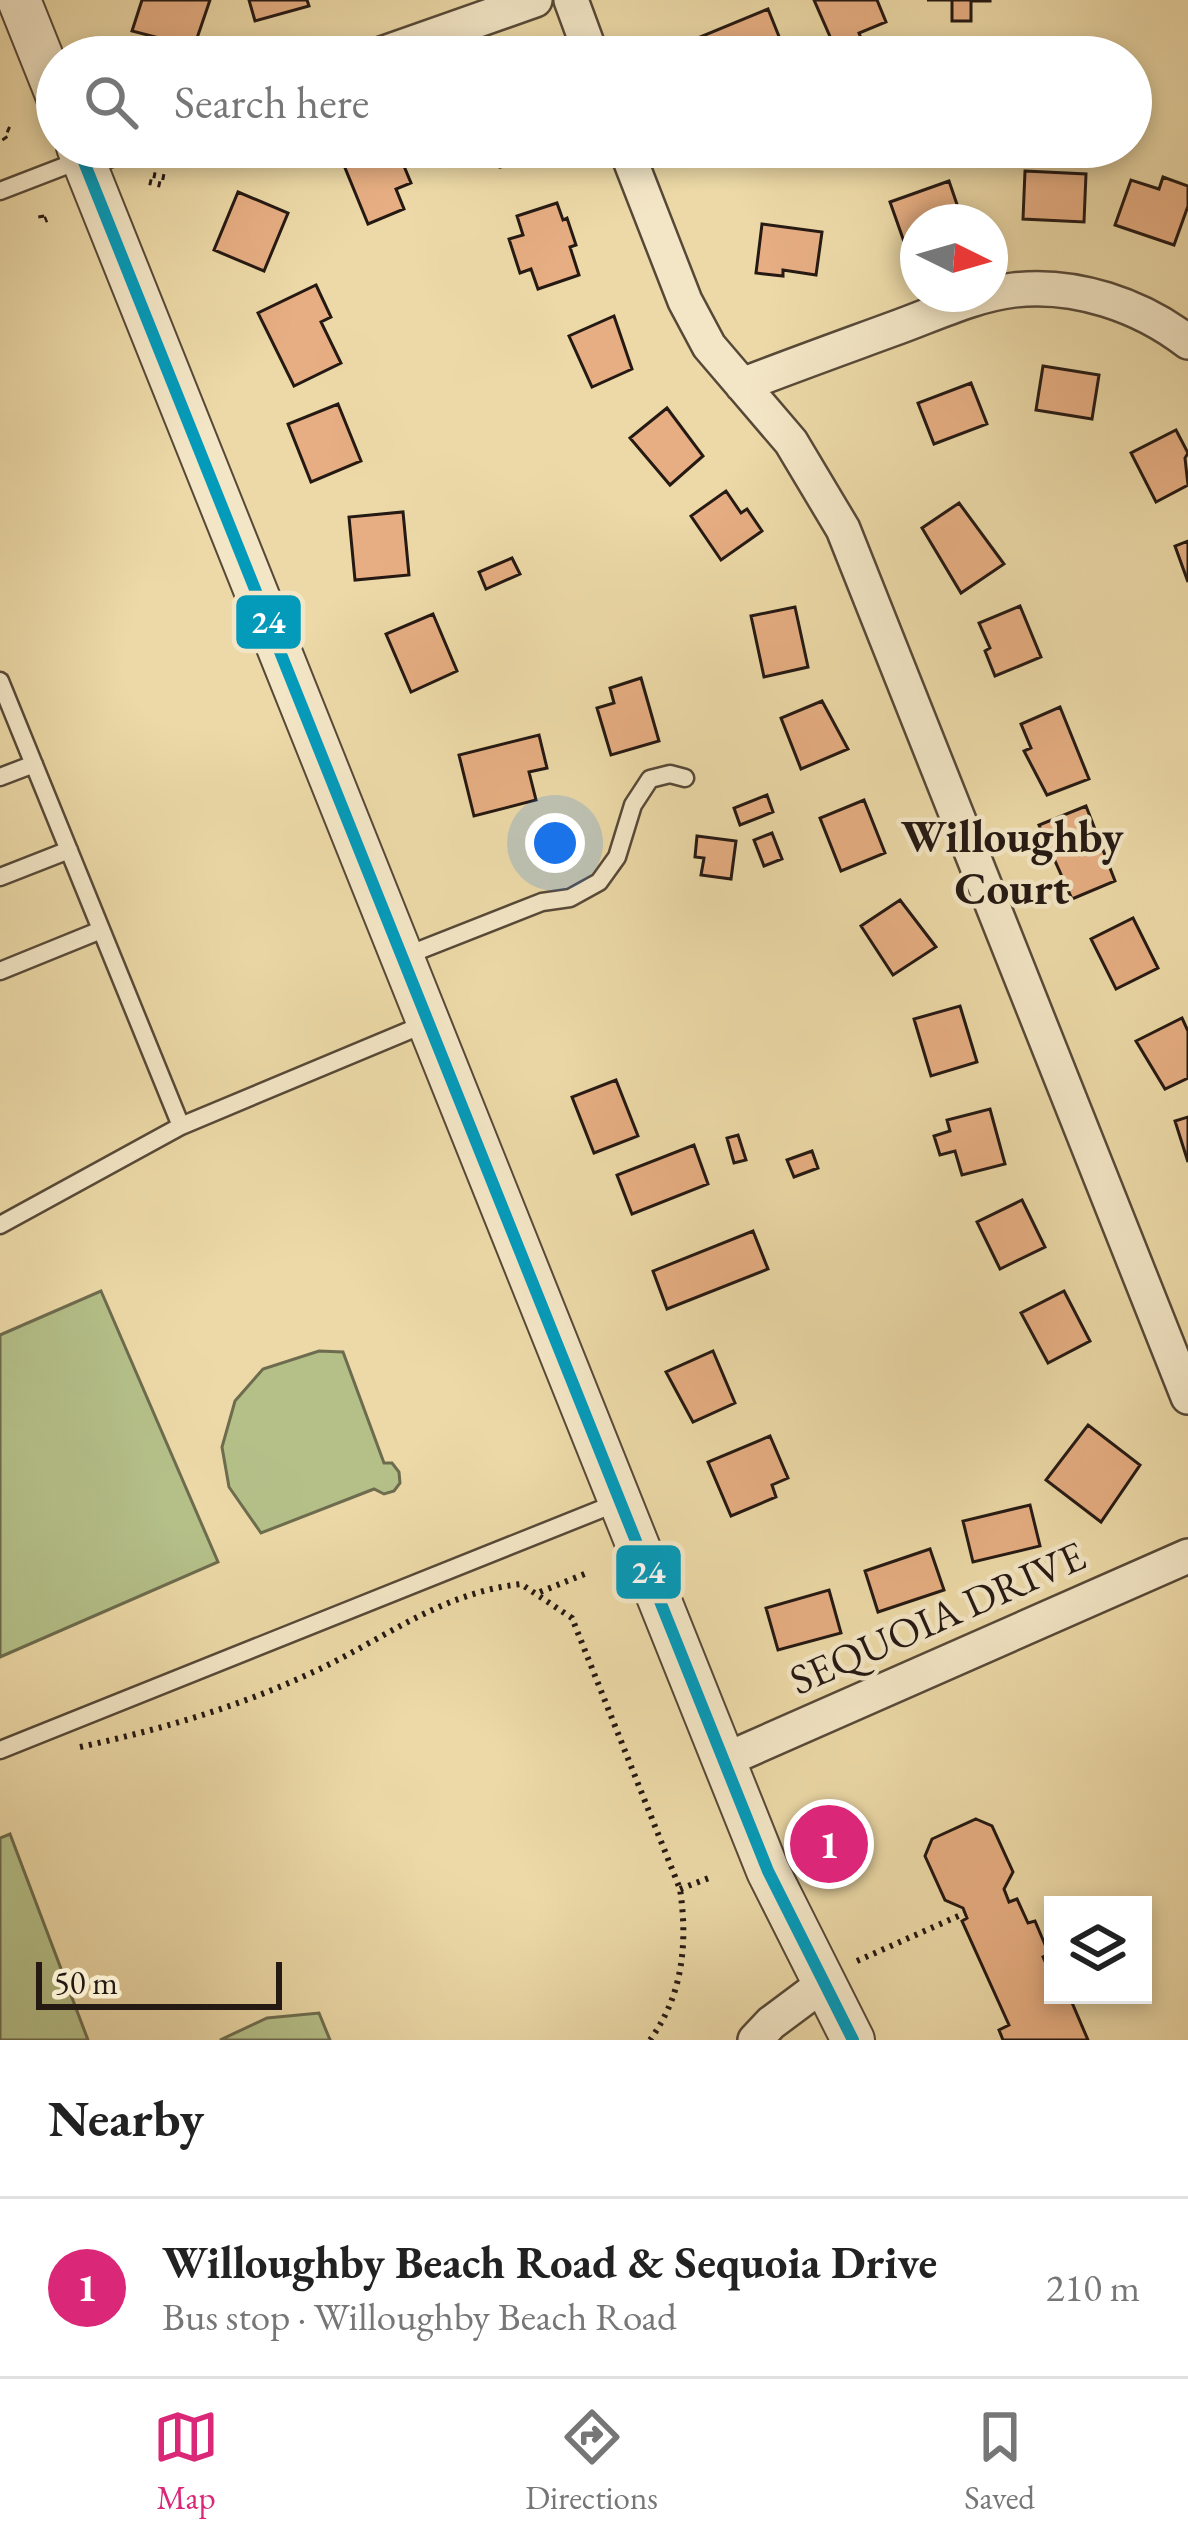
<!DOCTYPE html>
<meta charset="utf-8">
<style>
:root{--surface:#fff;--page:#f6f6f6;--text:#222;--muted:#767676;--line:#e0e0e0;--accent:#db2777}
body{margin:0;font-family:"EB Garamond",serif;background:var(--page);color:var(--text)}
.controls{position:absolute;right:36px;bottom:36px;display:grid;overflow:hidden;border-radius:0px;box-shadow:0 6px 18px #0003}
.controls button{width:108px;height:108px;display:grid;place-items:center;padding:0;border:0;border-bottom:3px solid var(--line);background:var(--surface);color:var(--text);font:60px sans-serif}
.compass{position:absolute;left:900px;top:204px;width:108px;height:108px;border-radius:50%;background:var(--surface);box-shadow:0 6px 18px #0003;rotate:95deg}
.scale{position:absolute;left:36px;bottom:30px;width:246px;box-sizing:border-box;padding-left:12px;border:6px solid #251913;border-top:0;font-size:33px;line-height:42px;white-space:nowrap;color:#251913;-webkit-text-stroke:9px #f3e6c6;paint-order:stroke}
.you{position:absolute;left:555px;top:843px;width:42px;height:42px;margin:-30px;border:9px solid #fff;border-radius:50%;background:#1a73e8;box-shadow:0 0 0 18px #1a73e833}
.badge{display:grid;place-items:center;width:78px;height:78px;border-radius:50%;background:var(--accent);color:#fff;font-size:39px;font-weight:700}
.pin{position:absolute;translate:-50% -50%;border:6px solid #fff;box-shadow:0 3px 12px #0006}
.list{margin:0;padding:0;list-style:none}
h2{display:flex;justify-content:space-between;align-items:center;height:156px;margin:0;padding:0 48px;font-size:51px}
h2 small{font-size:39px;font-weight:400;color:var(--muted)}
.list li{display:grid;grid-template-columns:78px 1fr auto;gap:36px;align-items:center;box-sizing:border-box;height:180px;padding:0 48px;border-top:3px solid var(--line)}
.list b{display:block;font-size:45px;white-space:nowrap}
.list p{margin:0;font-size:39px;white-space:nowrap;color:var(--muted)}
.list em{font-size:39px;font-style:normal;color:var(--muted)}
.icon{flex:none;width:66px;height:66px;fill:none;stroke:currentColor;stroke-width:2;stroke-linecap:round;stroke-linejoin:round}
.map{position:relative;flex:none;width:1188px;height:2040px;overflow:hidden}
.search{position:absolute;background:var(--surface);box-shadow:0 6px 18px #0003;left:36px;right:36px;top:36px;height:132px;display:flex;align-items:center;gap:30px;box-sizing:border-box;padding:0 42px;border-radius:66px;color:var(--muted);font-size:45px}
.sheet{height:336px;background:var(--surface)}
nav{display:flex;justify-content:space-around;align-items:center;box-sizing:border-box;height:168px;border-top:3px solid var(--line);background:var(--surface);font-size:33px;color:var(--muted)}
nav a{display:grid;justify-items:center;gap:6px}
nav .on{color:var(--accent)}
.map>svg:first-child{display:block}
.green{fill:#b5c089;stroke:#6d6c4e;stroke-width:3}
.building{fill:#e6ae82;stroke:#251913;stroke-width:3}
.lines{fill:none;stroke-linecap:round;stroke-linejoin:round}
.service-casing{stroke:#574938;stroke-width:21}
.minor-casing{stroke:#574938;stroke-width:38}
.tertiary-casing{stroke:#574938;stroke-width:46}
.path{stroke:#251913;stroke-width:6;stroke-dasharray:3 6;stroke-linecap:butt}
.service{stroke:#f3e6c6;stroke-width:16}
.minor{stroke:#f3e6c6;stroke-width:33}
.tertiary{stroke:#f3e6c6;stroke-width:42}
.bus-1-casing{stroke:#f3e6c6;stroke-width:21}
.bus-1{stroke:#049bbb;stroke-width:12}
.labels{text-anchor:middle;stroke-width:9;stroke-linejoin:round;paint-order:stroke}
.street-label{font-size:42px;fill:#251913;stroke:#f3e6c6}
.neighbourhood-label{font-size:45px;font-weight:bold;fill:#251913;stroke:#f3e6c6}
.line-badge{stroke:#f3e6c6;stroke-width:4.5}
.badge-label{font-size:33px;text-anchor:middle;font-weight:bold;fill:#fff}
</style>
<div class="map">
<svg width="1188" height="2040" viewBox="0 0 1188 2040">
<rect width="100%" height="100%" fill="#ecd9a7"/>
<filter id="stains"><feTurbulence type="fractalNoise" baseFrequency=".00167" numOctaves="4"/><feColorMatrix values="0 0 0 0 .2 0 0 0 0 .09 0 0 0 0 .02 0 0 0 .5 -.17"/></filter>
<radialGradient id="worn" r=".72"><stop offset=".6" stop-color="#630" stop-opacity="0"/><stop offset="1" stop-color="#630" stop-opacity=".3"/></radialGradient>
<!-- green -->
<path class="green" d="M101,1291l117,271 -218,95v-322z
M319,1351l24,1 41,111h8l7,9 1,11 -6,8 -10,3 -10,-5 -113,44 -32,-46 -7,-40 13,-46 28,-32z
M10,1834l78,206h-88v-202z
M319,2013l11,27h-110l47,-22z"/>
<!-- building -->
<path class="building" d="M142,0h68l-16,47 -62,-16z
M249,0h58l2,6 -54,15z
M814,0h63l9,22 -27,11 5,13 -21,9 -6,-16 -5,2z
M927,0h63v1h-19v20h-19v-21z
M768,9l16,40 -19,8h-77l-5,-13z
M368,147l3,4 25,-4 15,36 -15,6 8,20 -36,15 -27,-66z
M466,147h66l1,6 -6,2 1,7 -28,5 -2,-9 -30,5z
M1025,171l61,3 -2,48 -61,-3z
M1163,177l25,9v20l-14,39 -59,-20 16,-45 28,9z
M949,181l14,41h-45v24l-11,4 -17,-48z
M238,192l50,21 -24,58 -50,-21z
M557,203l6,17 4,-2 9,27 -6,2 9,28 -41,14 -7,-20 -11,4 -11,-34 14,-4 -6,-19z
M762,224l60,8 -6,43 -33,-5v6l-27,-3z
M316,285l15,32 -10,5 20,41 -47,23 -36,-73z
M614,316l18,53 -40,18 -23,-51z
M1043,366l56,9 -7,44 -56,-9z
M971,383l16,41 -53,20 -16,-41z
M338,404l23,57 -50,21 -23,-58z
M667,408l36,48 -33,29 -40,-47z
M1176,430l12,23 -3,5 3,27 -32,17 -25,-49z
M726,491l15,22 6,-4 15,22 -41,29 -30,-44z
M959,503l45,61 -43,29 -39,-65z
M403,512l6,63 -54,5 -6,-63z
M1188,541v41l-13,-36z
M512,558l8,16 -34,15 -7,-17z
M1020,606l21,51 -46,19 -10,-25 5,-3 -11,-25z
M795,607l13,60 -44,10 -13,-61z
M433,614l24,57 -46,21 -25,-58z
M641,678l18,63 -48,14 -14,-47 17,-5 -4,-15z
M822,701l26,48 -47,20 -20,-51z
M1060,707l29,72 -42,16 -23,-44 7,-3 -10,-24z
M539,735l8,33 -18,4 7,28 -62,16 -15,-61z
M767,795l6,17 -33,13 -6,-17z
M864,800l21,53 -44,18 -21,-53z
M1086,806l29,75 -43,18 -33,-74z
M772,833l10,26 -18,7 -10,-26z
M697,836l39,5 -5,38 -30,-4 3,-17 -9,-1z
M900,900l36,47 -43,28 -32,-49z
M1133,918l25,50 -42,21 -25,-50z
M960,1006l17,56 -46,14 -17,-57z
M1182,1018l6,13v47l-23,11 -29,-48z
M616,1080l22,56 -44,17 -22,-56z
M990,1109l15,55 -43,11 -7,-24 -15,4 -6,-19 16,-5 -3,-11z
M1188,1117v45l-13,-41z
M738,1135l8,25 -12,3 -7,-25z
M694,1145l14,39 -76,30 -15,-39z
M812,1151l6,17 -24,9 -7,-17z
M1022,1200l23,47 -45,22 -23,-47z
M753,1231l15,38 -101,40 -14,-38z
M1064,1291l26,50 -42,22 -27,-50z
M713,1351l22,52 -42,19 -27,-50z
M1088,1425l52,40 -39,57 -55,-42z
M770,1436l18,42 -16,7 4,12 -45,19 -23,-54z
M1030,1505l10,41 -67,16 -10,-41z
M930,1549l14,41 -66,22 -13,-41z
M829,1590l12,43 -63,17 -12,-42z
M976,1819l16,7 21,46 -9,17 5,13 8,-3 11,24 7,-2 14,33 -6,3 10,22v16h7l3,6 7,-3 18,42h-85l-4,-10 10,-5 -47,-104 5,-3 -4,-10 -18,-8 -20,-44 7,-17z"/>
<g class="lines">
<defs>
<path id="service" d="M0,191l83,-32
M0,681l181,445
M0,777l34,-13
M0,877l69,-27
M405,956l137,-54 28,-4 29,-16 18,-25 16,-52 17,-26 20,-5 15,4
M0,971l101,-41
M0,1225l181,-99 246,-103
M0,1750l619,-248"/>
<path id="minor" d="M571,0l21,57
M373,57l162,-57
M625,147l60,154 24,45 82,96 52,87 345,868
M83,159l34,-12
M742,385c49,-19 99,-37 148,-55 40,-14 82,-35 124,-40 61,-7 126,15 174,52
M723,1761l465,-205
M755,2040l16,-17 51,-38"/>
<path id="tertiary" d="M19,0l38,95
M78,147l690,1724 85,169"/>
</defs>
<!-- service casing -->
<use href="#service" class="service-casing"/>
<!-- minor casing -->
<use href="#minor" class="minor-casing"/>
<!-- tertiary casing -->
<use href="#tertiary" class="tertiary-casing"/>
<!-- path -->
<path class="path" d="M7,129l7,3
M4,137l4,6
M153,175l15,3
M149,182l13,3
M41,215l1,6 5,-2
M540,1592l47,-19
M80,1747c79,-17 155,-39 229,-73 73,-33 130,-81 212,-90l51,34 108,271c8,54 3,106 -30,151
M680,1889l29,-11
M857,1961l108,-48"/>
<!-- service -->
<use href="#service" class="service"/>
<!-- minor -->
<use href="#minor" class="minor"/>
<!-- tertiary -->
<use href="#tertiary" class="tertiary"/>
<defs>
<path id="bus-1" d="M78,147l690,1724 85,169"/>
</defs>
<!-- bus-1 casing -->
<use href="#bus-1" class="bus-1-casing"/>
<!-- bus-1 -->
<use href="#bus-1" class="bus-1"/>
</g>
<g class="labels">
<!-- street labels -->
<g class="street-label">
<text transform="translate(937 1617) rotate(-24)" y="15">SEQUOIA DRIVE</text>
</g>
<!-- neighbourhood labels -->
<g class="neighbourhood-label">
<text x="1012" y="852">Willoughby<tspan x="1012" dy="52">Court</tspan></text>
</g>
</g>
<g class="line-badge">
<rect x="234" y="593" width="69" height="58" rx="12" fill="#049bbb"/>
<rect x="614" y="1543" width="69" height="58" rx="12" fill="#049bbb"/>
</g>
<g class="badge-label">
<text x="268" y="633">24</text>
<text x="648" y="1583">24</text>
</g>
<rect width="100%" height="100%" filter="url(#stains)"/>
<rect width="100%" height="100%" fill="url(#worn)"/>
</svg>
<div class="controls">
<button><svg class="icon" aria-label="layers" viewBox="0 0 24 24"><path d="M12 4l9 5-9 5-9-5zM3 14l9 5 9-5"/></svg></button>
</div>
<svg class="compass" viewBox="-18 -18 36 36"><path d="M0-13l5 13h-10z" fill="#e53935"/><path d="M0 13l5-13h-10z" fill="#767676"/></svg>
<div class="scale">50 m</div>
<div class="you"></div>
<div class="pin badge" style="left:829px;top:1844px">1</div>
<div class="search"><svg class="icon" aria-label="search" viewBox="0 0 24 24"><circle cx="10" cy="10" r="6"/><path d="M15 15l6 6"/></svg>Search here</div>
</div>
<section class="sheet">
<h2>Nearby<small></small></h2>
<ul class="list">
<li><span class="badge">1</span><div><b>Willoughby Beach Road &amp; Sequoia Drive</b><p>Bus stop · Willoughby Beach Road</p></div><em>210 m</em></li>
</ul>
</section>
<nav>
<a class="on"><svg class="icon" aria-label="map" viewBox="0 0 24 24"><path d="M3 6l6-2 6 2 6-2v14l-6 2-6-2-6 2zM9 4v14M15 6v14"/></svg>Map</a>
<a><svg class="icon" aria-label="directions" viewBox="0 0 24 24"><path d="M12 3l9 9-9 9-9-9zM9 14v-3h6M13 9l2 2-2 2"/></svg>Directions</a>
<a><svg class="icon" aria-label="saved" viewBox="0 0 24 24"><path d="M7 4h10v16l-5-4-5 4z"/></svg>Saved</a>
</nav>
